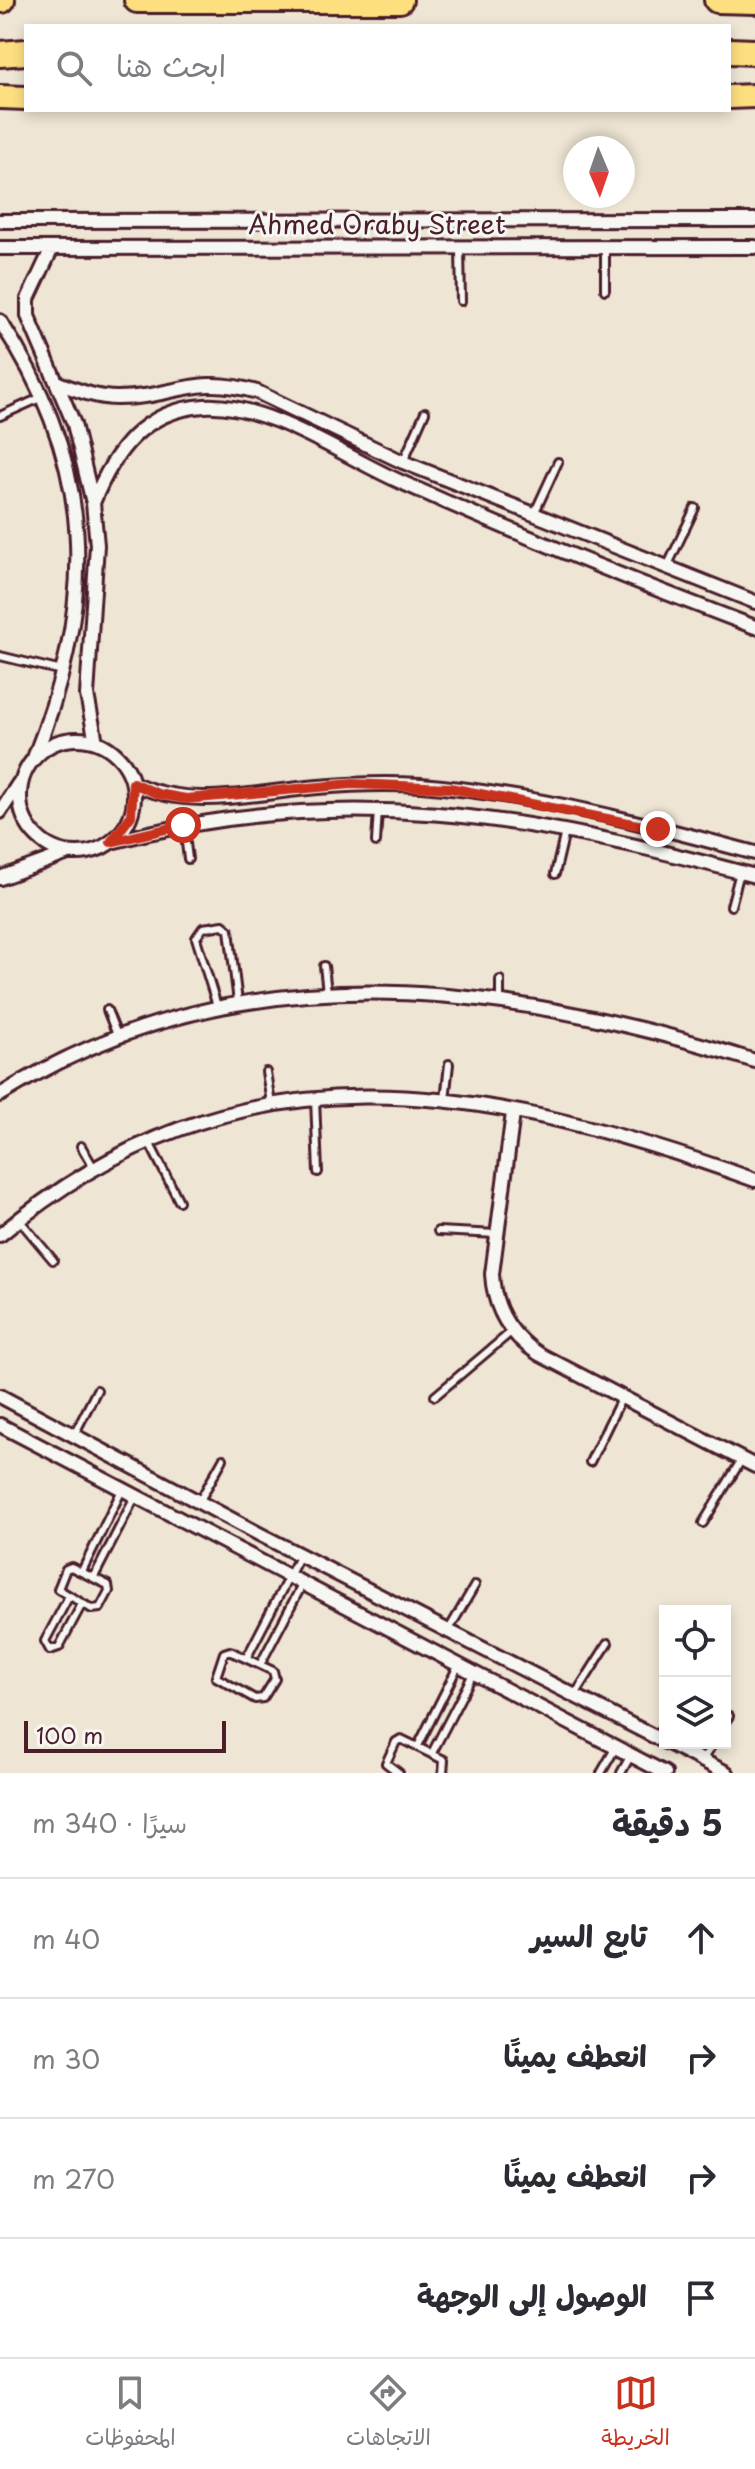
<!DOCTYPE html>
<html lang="ar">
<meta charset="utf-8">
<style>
:root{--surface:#fff;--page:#f2f2f3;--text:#2b2b33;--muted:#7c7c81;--line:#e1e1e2;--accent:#c8321e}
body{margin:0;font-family:"Playpen Sans","Playpen Sans Arabic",sans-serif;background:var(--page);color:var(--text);direction:rtl}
.controls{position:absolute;right:24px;bottom:24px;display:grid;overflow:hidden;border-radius:0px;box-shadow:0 4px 12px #0003}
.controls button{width:72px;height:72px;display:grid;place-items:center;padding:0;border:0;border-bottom:2px solid var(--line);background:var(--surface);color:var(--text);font:40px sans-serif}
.compass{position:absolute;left:563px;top:136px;width:72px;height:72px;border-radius:50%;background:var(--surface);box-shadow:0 4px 12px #0003;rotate:178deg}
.scale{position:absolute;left:24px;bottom:20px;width:202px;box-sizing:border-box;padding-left:8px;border:4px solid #4a1f2b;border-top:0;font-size:22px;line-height:28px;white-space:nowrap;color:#4a1f2b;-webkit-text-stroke:6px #f6f6f2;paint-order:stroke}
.stop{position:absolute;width:24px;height:24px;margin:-18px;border:6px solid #c8321e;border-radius:50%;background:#fff}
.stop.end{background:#c8321e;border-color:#fff;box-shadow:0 2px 8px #0008}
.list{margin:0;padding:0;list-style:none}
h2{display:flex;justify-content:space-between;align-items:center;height:104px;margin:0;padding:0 32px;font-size:34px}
h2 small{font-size:26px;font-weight:400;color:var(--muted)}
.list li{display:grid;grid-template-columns:52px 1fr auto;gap:24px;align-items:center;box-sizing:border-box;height:120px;padding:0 32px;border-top:2px solid var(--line)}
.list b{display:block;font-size:30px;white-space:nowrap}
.list em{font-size:26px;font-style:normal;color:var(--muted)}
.icon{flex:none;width:44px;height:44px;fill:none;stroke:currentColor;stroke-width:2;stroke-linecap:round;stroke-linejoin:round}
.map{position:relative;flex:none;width:755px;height:1773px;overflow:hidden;direction:ltr}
.search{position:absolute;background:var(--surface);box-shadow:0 4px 12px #0003;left:24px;right:24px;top:24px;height:88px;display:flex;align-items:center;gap:20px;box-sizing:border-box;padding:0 28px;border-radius:0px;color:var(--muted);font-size:30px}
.sheet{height:584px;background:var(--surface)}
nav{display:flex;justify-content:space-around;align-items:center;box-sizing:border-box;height:112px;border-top:2px solid var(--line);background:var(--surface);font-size:22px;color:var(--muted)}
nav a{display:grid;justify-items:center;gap:4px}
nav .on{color:var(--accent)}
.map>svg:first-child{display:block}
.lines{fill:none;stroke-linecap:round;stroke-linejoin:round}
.service-casing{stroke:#4a1f2b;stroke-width:12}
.minor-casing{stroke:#4a1f2b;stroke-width:18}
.trunk-casing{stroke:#4a1f2b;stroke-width:28}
.motorway-casing{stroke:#4a1f2b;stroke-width:30}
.service{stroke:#f6f6f2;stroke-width:6}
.minor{stroke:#f6f6f2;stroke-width:12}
.trunk{stroke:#fddf80;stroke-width:22}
.motorway{stroke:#fddf80;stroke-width:24}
.route{stroke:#c8321e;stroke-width:10}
.labels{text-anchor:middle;stroke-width:6;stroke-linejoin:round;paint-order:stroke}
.street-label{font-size:26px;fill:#4a1f2b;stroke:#f6f6f2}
</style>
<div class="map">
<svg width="755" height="1773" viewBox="0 0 755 1773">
<rect width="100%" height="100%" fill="#eee5d4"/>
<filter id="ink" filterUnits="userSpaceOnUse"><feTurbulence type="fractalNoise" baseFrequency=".0125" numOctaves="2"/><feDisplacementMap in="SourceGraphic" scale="16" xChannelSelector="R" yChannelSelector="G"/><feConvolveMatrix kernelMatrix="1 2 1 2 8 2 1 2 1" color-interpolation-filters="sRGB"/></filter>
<g filter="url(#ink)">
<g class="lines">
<defs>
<path id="service" d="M605,246v44
M460,249l1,52
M0,416l40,-18
M403,462l22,-50
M534,514l24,-52
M667,567l28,-59
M0,656l62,15
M184,827l4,32
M376,842l2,-32
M555,874l10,-42
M731,906l9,-34
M324,966l3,26
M500,980v22
M217,1006l-21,-68 7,-10 20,-3 6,5 9,72
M107,1010l10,25
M266,1072l5,31
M315,1099l3,73
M445,1100l4,-36
M150,1144l29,57
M81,1146l13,22
M21,1222l32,38
M438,1231l59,3
M435,1396l76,-64
M74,1435l23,-45
M590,1462l32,-65
M199,1502l24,-43
M703,1523l39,-64
M71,1567l37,18 1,6 -9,17 -8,1 -34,-20 8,-20z
M82,1571l40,-81
M94,1577l41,-80
M69,1596l-24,45 5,9 9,-3 23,-43
M448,1631l27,-46
M230,1651l43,20 2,8 -12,19 -8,1 -39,-22 8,-24z
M247,1657l53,-102
M260,1665l42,-80
M575,1695l33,-52
M725,1722l4,-6
M418,1746l40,-80
M432,1753l41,-79
M702,1761l11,-18
M399,1773l-13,-10 10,-21 5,-3 43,21 -1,13
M601,1773l15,-26
M621,1773l10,-18"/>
<path id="minor" d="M0,221l755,-1
M0,248l755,-1
M52,248l-24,51v17l46,108 19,79 4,42 -10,150 9,47
M0,321c96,145 97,279 34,437
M58,383c19,7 39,15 59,15 57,0 77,-25 140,-6l146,70 352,140
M93,503c21,-52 51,-93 111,-97 63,-4 140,51 197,76 116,52 235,100 354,145
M20 796a57 57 0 1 1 114 0a57 57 0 1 1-114 0Z
M133,783c57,28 124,9 185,4 34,-3 69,-4 103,-2 112,9 226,39 334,68
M0,812l19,-29
M111,842c229,-60 420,-27 644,34
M0,878l68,-25
M0,1095c236,-148 501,-114 755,-34
M513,1113l-21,161c2,35 17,61 47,80l216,112
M0,1235c237,-199 485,-152 755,-55
M0,1396l259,138 406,208
M0,1425l665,348
M668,1743l59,30"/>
<path id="trunk" d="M0,97l26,1
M729,97l26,-1"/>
<path id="motorway" d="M0,0h2
M137,0h263
M717,0l38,1
M729,51l26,1
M0,54l26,-2"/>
</defs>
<!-- service casing -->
<use href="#service" class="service-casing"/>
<!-- minor casing -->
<use href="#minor" class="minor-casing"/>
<!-- trunk casing -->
<use href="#trunk" class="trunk-casing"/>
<!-- motorway casing -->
<use href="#motorway" class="motorway-casing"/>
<!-- service -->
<use href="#service" class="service"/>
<!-- minor -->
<use href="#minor" class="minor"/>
<!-- trunk -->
<use href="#trunk" class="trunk"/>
<!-- motorway -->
<use href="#motorway" class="motorway"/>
</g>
</g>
<g class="lines" filter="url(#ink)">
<!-- route -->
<path class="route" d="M183,825l-72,17 20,-26 2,-33 25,11 28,5 166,-15 98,4 208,41"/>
</g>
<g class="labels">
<!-- street labels -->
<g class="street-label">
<text x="377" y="234">Ahmed Oraby Street</text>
</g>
</g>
</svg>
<div class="controls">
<button><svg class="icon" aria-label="locate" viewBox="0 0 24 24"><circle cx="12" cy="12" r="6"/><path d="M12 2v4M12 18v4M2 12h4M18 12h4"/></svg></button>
<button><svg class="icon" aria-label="layers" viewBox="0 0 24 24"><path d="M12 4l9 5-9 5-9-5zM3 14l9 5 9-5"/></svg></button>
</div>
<svg class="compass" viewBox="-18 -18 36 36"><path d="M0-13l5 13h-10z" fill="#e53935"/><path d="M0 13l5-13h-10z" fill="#7c7c81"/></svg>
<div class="scale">100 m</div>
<div class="stop" style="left:183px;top:825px"></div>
<div class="stop end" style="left:658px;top:829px"></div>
<div class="search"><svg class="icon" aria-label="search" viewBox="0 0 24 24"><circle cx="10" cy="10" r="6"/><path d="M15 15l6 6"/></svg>ابحث هنا</div>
</div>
<section class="sheet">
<h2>5 دقيقة<small>سيرًا · 340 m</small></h2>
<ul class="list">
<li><svg class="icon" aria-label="ahead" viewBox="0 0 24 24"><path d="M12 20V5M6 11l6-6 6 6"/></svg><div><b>تابع السير</b></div><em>40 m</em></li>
<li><svg class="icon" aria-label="right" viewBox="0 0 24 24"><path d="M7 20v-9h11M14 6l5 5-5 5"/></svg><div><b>انعطف يمينًا</b></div><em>30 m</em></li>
<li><svg class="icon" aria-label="right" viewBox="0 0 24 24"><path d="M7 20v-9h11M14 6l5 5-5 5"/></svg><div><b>انعطف يمينًا</b></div><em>270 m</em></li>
<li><svg class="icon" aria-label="arrive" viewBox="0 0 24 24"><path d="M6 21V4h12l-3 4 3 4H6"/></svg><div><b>الوصول إلى الوجهة</b></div></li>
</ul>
</section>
<nav>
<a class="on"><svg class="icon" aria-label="map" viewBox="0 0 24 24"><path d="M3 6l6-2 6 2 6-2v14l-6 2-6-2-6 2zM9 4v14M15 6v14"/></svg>الخريطة</a>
<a><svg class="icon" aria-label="directions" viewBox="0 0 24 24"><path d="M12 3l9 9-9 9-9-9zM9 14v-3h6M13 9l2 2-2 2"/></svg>الاتجاهات</a>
<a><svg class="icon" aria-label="saved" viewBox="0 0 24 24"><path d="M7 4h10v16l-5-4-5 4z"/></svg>المحفوظات</a>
</nav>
